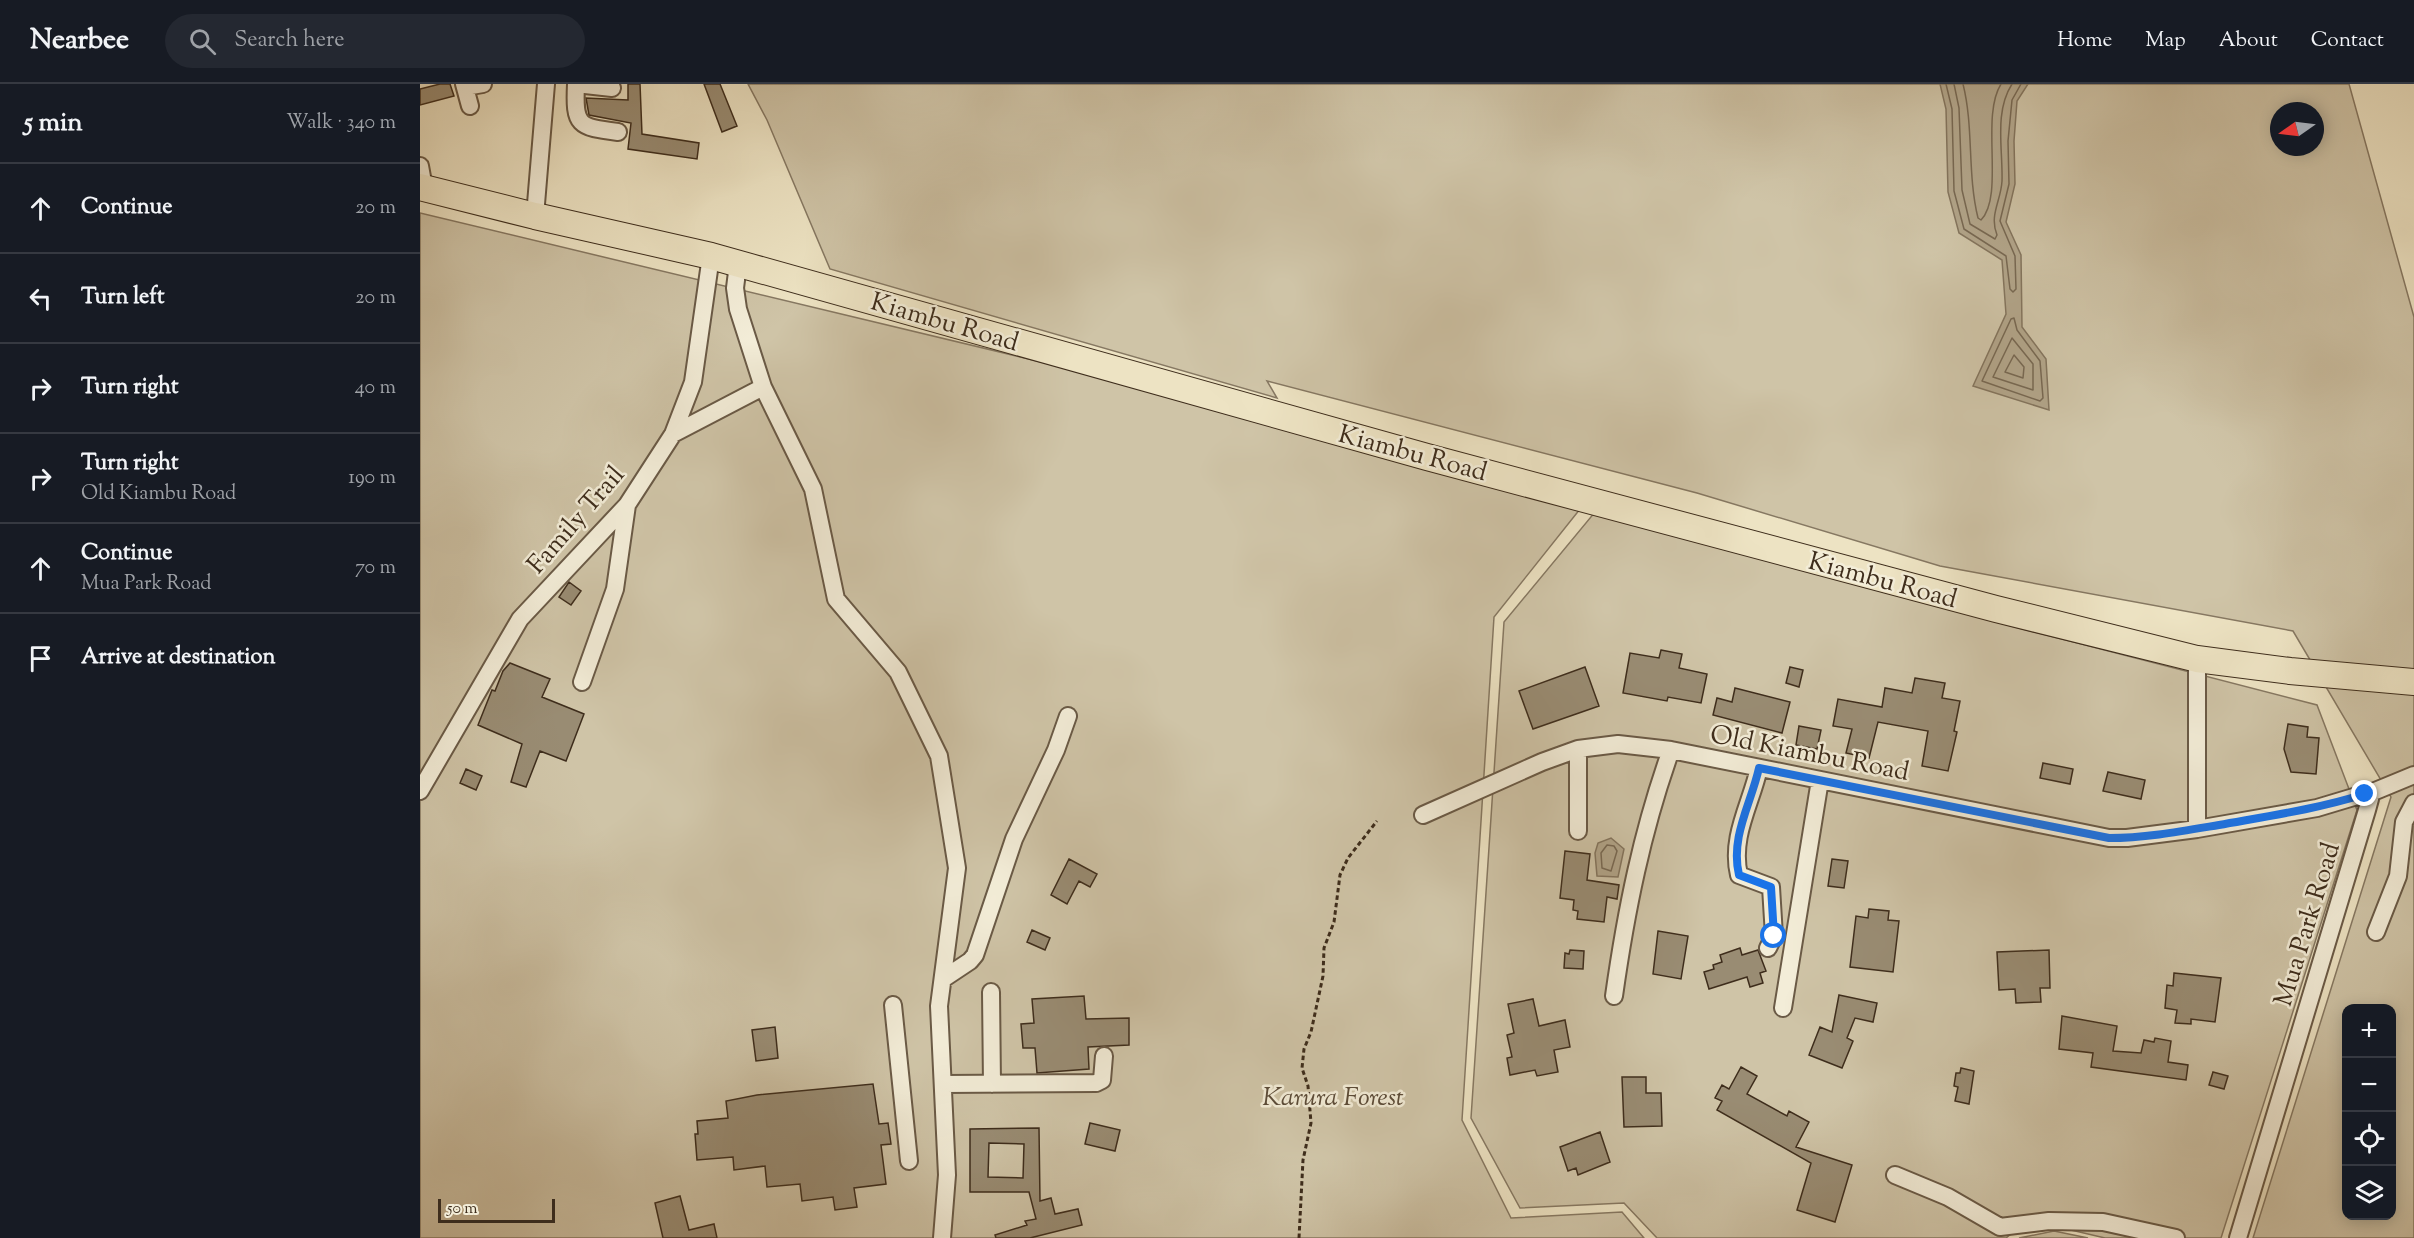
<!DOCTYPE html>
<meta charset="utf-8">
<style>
:root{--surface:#171b24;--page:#242831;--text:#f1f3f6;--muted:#9ea1a6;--line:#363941}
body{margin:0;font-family:"Sorts Mill Goudy",serif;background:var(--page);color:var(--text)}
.controls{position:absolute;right:18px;bottom:18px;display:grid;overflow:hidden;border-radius:12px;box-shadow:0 3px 15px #0003}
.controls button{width:54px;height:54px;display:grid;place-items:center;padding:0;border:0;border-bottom:2px solid var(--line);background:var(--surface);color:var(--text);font:30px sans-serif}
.compass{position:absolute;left:1850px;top:18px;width:54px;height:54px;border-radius:50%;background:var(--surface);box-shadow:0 3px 15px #0003;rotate:256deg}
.scale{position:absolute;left:18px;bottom:15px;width:117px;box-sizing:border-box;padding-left:6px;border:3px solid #3e2d1c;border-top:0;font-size:16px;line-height:21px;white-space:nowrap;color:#3e2d1c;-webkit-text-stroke:4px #f3edd8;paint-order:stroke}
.stop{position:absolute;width:18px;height:18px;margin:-14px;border:4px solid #1a73e8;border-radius:50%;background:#fff}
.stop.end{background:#1a73e8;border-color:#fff;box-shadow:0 2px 6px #0008}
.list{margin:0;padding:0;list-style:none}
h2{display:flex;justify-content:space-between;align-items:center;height:78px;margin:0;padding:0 24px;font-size:26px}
h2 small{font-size:20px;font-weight:400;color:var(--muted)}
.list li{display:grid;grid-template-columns:39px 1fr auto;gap:18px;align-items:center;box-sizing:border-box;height:90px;padding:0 24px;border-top:2px solid var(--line)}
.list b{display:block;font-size:22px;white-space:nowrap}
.list p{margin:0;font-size:20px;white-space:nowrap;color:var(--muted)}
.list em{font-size:20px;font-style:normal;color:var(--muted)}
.icon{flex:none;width:33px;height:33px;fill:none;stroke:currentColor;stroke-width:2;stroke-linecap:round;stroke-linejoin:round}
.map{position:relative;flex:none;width:1994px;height:1154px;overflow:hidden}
header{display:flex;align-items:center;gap:36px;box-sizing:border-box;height:84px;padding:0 30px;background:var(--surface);border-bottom:2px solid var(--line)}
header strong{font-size:28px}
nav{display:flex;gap:33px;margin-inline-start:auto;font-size:21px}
.search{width:420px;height:54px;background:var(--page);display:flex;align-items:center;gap:15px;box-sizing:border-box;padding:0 21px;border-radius:33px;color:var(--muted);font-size:22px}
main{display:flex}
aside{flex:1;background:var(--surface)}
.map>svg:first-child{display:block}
.green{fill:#cfc4a7;stroke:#867862;stroke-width:1.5;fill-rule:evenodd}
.water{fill:#b2a58a;stroke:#84755e;stroke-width:1.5}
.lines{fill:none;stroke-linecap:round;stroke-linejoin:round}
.shore{stroke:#786953;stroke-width:1.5}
.building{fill:#998c73;stroke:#3e2d1c;stroke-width:1.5;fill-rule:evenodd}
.minor-casing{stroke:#6a5a46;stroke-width:20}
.highway-casing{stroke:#3e2d1c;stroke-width:28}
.path{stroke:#3e2d1c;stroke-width:3;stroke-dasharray:4.5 3;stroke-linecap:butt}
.minor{stroke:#f3edd8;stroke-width:16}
.highway{stroke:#ede3c3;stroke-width:26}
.route{stroke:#1a73e8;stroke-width:8}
.labels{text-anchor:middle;stroke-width:5;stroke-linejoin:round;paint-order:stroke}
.street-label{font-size:26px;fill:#3e2d1c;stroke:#f3edd8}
.park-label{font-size:26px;font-style:italic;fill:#5b4b38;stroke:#f3edd8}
</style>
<header>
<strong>Nearbee</strong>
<div class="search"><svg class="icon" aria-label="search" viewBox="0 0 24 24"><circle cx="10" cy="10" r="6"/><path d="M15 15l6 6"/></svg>Search here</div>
<nav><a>Home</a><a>Map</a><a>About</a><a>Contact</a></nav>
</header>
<main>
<aside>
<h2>5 min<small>Walk · 340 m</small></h2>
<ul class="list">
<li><svg class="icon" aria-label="ahead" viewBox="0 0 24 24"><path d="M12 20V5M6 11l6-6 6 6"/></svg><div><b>Continue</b></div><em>20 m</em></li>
<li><svg class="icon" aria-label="left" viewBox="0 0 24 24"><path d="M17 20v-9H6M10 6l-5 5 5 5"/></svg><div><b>Turn left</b></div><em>20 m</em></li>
<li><svg class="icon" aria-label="right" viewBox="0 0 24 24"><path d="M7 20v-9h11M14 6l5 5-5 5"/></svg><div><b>Turn right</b></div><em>40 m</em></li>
<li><svg class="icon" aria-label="right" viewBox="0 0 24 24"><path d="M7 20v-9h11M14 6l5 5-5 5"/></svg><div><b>Turn right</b><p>Old Kiambu Road</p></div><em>190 m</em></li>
<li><svg class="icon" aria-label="ahead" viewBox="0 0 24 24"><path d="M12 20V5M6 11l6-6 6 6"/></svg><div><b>Continue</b><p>Mua Park Road</p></div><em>70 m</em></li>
<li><svg class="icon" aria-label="arrive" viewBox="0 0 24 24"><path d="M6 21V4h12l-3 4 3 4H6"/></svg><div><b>Arrive at destination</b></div></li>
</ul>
</aside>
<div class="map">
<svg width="1994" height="1154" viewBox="0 0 1994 1154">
<rect width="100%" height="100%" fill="#ede3c3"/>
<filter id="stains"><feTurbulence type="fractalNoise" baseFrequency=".00333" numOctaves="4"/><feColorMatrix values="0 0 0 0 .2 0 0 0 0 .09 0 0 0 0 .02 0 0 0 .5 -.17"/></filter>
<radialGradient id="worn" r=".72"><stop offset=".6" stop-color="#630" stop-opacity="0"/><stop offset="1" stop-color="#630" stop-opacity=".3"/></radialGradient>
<!-- green -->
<path class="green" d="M328,0h1601l65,233v921h-161l138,-441 -98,-166 -353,-65 -243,-73 -430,-112 10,17 -447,-129 -63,-149zM1859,27h36v36h-36zM1926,924h46v208h-46z
M0,129l1172,281 -98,123 -32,503 49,98 111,-6 22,26h-1224z
M1175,428l397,109 325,84 40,105 -136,428h-116l-51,-12 -43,8 -5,4h-349l-33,-35 -104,5 -49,-90 33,-496z
M1634,1147l34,7h-69z"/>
<!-- water -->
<path class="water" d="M1520,0h88l-11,17 -3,40 1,43 -9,38 15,33 1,72 24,32 3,51 -76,-24 33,-72 -4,-54 -43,-27 -11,-41 -2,-83z
M1191,754l13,11 -6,28 -21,-1 -2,-23 3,-10z"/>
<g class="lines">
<!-- shore -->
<path class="shore" d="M1526,0l6,25 2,82 10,38 42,27 4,33 3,3 3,-3 -1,-33 -15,-35 9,-37 -1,-43 4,-41 9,-16
M1534,0l5,24 3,82 8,34 25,15 2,-4c-8,-20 4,-34 5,-54 1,-32 -8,-69 10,-97
M1543,0c11,44 4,89 15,134l3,2c24,-25 -1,-103 20,-136
M1594,234l3,12 23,31 3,37 -3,3 -58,-20 29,-62z
M1592,254l21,26v26l-40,-13z
M1594,271l10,12 -1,11 -18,-6z
M1187,761l7,1 3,5 -6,20 -9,-3 -1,-15z"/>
</g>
<!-- building -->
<path class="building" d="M20,0h10l4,12 -34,9v-16z
M208,0h12l2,50 57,9 -2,16 -69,-10 3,-26 -42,-8 -3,-17 42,2z
M284,0h16l17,42 -15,6z
M149,498l12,9 -10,14 -12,-8z
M1241,566l21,4 -3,14 28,6 -6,29 -33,-6 -1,4 -44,-8 7,-40 29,5z
M90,579l40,16 -8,18 42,17 -18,47 -26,-10 -14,36 -15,-5 11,-38 -44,-19 14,-35 3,1 8,-20z
M1165,583l14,39 -66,23 -14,-38z
M1370,583l13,3 -4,17 -13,-4z
M1495,594l30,5 -3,15 18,3 -6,30 3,1 -9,39 -26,-5 6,-35 -50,-9 -9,36 -23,-5 6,-24 -19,-3 5,-27 44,8 3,-19 27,5z
M1315,604l55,14 -8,31 -69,-18 4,-17 15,4z
M1868,640l20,3 -1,10 12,1 -3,36 -25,-2 -7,-23z
M1379,642l22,4 -4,19 -21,-4z
M1623,679l30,6 -3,15 -30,-6z
M46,685l16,7 -6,14 -16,-7z
M1688,688l37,8 -4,19 -38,-8z
M1145,767l25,3 -3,26 32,5 -2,14 -10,-2 -3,25 -27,-3 1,-8 -5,-1 1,-10 -14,-2z
M649,775l28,15 -7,13 -11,-6 -12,23 -16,-9z
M1412,775l16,2 -4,27 -16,-2z
M1449,825l20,2 -1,9 11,1 -6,51 -43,-5 6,-51 12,2z
M612,846l18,8 -5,12 -18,-8z
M1238,847l30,5 -7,43 -28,-5z
M1320,864l2,7 16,-5 8,21 -6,2 3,10 -13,4 -3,-10 -38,12 -5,-17 10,-3 -1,-4 9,-3 -2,-7z
M1150,866l14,1 -1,18 -19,-1 1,-15 4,1z
M1629,866l1,38h-10l1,14 -25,1 -1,-14 -16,1 -2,-38z
M1754,889l47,5 -6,44 -24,-3v5l-16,-1 2,-13 -12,-2 2,-23 6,1z
M1419,911l38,8 -4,19 -18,-4 -8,20 6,3 -11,27 -33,-13 11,-28 12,5z
M664,912l2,23 43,-1v27l-41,2 1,22 -52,4 -2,-25h-12l-2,-24 13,-1 -2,-24z
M1113,915l6,27 26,-6 5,27 -16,3 4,22 -21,4 -2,-6 -25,5 -3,-17 5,-1 -5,-22 7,-2 -6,-29z
M1642,932l55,10 -4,25 28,2 3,-13 10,2 1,-4 16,3 -3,21 20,3 -2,15 -95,-13 2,-14 -34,-4z
M355,943l3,31 -22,3 -4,-31z
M1321,983l16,9 -10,18 40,22 2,-5 20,11 -13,25 56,18 -17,57 -38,-12 14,-47 -94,-53 5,-9 -7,-3 7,-13 7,4z
M1541,984l13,3 -5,33 -14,-3 3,-14 -4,-1 2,-13h4z
M1793,988l15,4 -4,13 -15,-4z
M1202,993h24v16h15l1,33 -38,1z
M453,1000l6,40 9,-1 3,21 -10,1 5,39 -32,4 3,19 -22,3 -2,-13 -31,4 -2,-17 -33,3 -2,-21 -31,4 -1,-13 -36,3 -2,-26h3l-1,-13 31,-3 -2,-17 31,-6z
M670,1039l30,7 -5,21 -30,-7z
M619,1044l1,73 11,-3 4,16 23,-5 4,16 -52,13h-34l-1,-3 32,-10 -2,-4 11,-2 -7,-27h-59v-63zM569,1059l35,1 -1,34 -35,-1z
M1180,1048l10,30 -32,13 -2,-7 -8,3 -8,-24z
M260,1112l9,34 25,-6 3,14h-54l-8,-35z"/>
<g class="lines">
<defs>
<path id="minor" d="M44,0l6,22
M156,0c-2,42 2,43 42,48
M156,0l36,4
M45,3l18,-3
M0,82l4,22
M115,132l11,-132
M318,180l-3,24 3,21 25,78 50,102 23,110 62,73 41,84 18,112 -18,138 8,169 -5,63
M253,350l90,-47
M1777,575v170
M162,598l33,-93 12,-84
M1339,684c-8,36 -29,69 -20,107l32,12 3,49 -6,12
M0,707l100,-172 107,-114 46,-71 20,-52 18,-126
M1948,710l46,-19
M1003,731l119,-53 36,-13 40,-5 53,6 438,88h18l70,-9 120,-21 50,-15 3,6 -3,11 -129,428
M1158,747v-82
M1956,848l22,-56 6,-54 10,-19
M523,895l27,-18 5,-6 39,-116 42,-89 12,-34
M571,908l1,92
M1194,912c12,-85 28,-165 57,-246
M473,921l16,156
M1363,924l37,-228
M524,1000l152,-1 6,-3 2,-24
M1475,1091l53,22 52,30 49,-6 54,1 73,16"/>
<path id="highway" d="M0,103l115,29 176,40 716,201 569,152 201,50 93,12 124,11"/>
</defs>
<!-- minor casing -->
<use href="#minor" class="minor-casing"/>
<!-- highway casing -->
<use href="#highway" class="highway-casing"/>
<!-- path -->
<path class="path" d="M879,1154l4,-78 8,-37 -3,-37 -6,-18 2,-19 7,-17 12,-56 1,-28 10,-26 6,-47 8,-17 29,-37"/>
<!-- minor -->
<use href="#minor" class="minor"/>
<!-- highway -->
<use href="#highway" class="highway"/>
</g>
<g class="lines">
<!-- route -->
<path class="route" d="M1354,852l-3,-49 -32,-12c-9,-38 12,-71 20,-107l350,70c36,0 74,-7 110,-13 50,-9 98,-16 146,-31"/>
</g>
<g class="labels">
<!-- street labels -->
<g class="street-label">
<text transform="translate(525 237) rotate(16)" y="9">Kiambu Road</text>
<text transform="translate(993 368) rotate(15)" y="9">Kiambu Road</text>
<text transform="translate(155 435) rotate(-49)" y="9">Family Trail</text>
<text transform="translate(1463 495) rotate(15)" y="9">Kiambu Road</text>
<text transform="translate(1390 668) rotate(11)" y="9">Old Kiambu Road</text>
<text transform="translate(1886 840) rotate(-73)" y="9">Mua Park Road</text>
</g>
<!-- park labels -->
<g class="park-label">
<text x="913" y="1021">Karura Forest</text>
</g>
</g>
<rect width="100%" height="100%" filter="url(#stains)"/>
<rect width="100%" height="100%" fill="url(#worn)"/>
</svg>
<div class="controls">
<button>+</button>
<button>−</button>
<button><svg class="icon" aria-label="locate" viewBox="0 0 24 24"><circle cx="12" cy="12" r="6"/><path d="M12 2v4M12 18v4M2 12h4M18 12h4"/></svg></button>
<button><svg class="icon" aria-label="layers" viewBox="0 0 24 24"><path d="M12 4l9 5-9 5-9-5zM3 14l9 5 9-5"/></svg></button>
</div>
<svg class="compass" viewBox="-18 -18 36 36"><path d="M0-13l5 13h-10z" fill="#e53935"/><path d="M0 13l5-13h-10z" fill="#9ea1a6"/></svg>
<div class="scale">50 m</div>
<div class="stop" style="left:1354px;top:852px"></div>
<div class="stop end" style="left:1945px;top:710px"></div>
</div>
</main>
